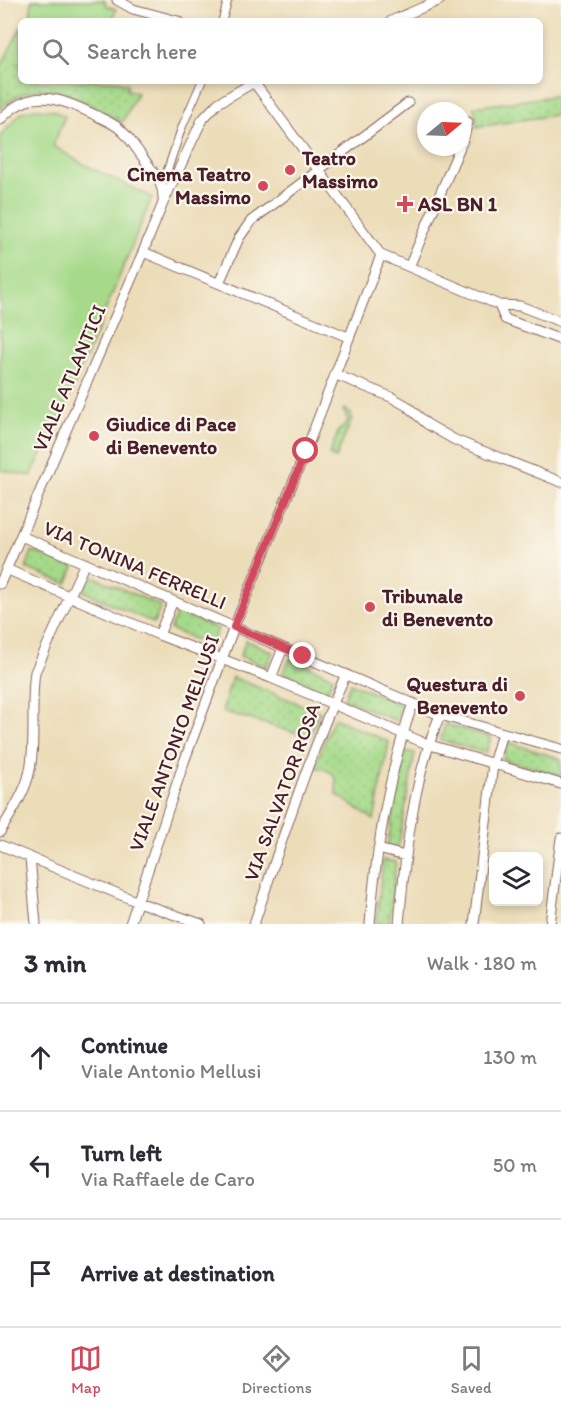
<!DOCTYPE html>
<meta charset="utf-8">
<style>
:root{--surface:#fff;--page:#f7f7f7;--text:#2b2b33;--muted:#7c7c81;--line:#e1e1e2;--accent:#d1495b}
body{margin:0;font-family:Itim,sans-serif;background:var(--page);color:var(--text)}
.controls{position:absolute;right:18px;bottom:18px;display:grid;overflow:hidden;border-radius:9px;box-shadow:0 3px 9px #0003}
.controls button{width:54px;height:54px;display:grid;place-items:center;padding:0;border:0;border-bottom:2px solid var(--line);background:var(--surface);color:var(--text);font:30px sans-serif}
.compass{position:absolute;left:417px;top:102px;width:54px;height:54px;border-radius:50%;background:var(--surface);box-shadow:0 3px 9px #0003;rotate:71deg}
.stop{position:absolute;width:18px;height:18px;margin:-14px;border:4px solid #d1495b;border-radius:50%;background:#fff}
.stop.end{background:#d1495b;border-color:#fff;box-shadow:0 2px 6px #0008}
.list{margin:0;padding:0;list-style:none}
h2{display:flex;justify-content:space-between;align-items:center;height:78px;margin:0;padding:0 24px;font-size:26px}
h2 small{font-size:20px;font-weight:400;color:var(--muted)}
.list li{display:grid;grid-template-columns:39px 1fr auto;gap:18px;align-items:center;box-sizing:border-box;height:108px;padding:0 24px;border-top:2px solid var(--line)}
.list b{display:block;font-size:22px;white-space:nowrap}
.list p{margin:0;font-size:20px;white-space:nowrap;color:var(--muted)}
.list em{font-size:20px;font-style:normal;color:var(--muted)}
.icon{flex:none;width:33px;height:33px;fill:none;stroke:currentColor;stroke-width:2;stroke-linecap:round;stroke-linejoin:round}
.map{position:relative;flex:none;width:561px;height:924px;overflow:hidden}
.search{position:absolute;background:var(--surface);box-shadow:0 3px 9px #0003;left:18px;right:18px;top:18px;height:66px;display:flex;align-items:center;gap:15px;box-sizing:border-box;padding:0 21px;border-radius:9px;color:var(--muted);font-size:22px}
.sheet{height:402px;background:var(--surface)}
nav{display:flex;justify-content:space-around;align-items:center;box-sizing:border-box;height:84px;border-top:2px solid var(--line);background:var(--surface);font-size:16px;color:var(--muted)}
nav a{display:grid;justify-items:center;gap:3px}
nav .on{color:var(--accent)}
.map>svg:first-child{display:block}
.grass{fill:url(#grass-dots);stroke:#787c5a;stroke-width:1.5}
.park{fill:#a6da8a;stroke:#787c5a;stroke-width:1.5}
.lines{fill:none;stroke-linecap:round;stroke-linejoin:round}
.pedestrian-casing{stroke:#83625d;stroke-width:9}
.minor-casing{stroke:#83625d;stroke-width:11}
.pedestrian{stroke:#fff;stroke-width:7}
.minor{stroke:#fff;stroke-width:9}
.route{stroke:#d1495b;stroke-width:8}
.poi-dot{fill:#d1495b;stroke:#fbf7ec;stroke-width:2}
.labels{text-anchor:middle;stroke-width:4.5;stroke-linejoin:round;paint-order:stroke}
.poi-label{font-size:20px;font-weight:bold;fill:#4a1f2b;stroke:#fbf7ec;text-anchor:start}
.street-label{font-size:20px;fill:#4a1f2b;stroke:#fbf7ec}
</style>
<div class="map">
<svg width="561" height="924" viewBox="0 0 561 924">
<defs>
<pattern id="grass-dots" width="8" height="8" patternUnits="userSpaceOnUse" patternTransform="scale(1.5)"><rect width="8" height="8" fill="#a6da8a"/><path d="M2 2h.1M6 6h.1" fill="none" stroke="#90bb77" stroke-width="1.8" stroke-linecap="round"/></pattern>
</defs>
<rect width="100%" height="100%" fill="#fbf7ec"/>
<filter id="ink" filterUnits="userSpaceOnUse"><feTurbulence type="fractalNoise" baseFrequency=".0167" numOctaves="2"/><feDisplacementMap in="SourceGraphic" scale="12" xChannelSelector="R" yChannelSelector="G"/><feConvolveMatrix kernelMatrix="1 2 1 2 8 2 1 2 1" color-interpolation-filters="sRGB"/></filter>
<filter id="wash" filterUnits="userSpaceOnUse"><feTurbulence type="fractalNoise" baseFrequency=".008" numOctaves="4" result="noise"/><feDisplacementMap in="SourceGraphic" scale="24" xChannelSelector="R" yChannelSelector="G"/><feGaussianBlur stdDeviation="1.35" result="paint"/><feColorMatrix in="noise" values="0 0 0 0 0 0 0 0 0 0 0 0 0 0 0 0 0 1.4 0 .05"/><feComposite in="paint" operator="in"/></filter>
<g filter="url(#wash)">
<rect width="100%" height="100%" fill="#ecddb9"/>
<!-- grass -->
<path class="grass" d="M21,27v36l-3,1 3,4v13h96l11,3 -1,6 10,3 -14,28 -2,1c-39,-22 -81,-53 -121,-13v-41z
M561,95v19l-84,13 -3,-20z
M345,409l6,5 1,5 -16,39 -7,-3 10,-25 5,-3 4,-7 -5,-10z
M32,551l42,16 -7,17 -41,-16z
M90,575l71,31 -7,17 -71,-32z
M177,612l41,17 -7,17 -41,-17z
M246,640l27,12 -7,15 -26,-11z
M290,658l43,19 -6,15 -44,-19z
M232,677l88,35 -10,25 -88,-26z
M350,683l52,22 -6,16 -52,-22z
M334,718l55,24 -15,78 -38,-26c2,-21 -2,-23 -22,-27z
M445,724l46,13 -5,16 -45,-13z
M508,742l53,17v17l-58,-17z
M404,751l11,2 -17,96 -11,-2z
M383,860l13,2 -7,62h-13z"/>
<!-- park -->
<path class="park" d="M32,0h72l3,6 9,3 -4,12h-82z
M35,109l18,1 12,6 -12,30 30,18 69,33 -76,185 -45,94 -31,-6v-334l22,-24z"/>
</g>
<g filter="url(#ink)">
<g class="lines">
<defs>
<path id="pedestrian" d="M222,21l6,-21
M162,186l20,-59 20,-46"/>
<path id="minor" d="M117,0l16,9 45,12
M391,21l49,-21
M253,81l128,174 118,50 21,1 41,16
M0,120c30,-33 58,-23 93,-6 9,5 21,9 28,16 9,8 16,20 23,29 10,14 20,24 19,41
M462,143l6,-21
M143,252l205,85
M409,267l51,-120
M219,283l20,-45 12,-17 157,-118
M499,305l6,14 56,21
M334,374l57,23 16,9 20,18 28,16 106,42
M21,536l419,179 121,34
M6,569l153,66 112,43 156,66 134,40
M0,584l143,-332 20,-49 39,-83 16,-17 38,-22
M159,635l14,-34
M271,678l12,-30
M0,832c10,-17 22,-34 28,-54 9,-31 2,-73 7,-106l50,-109
M0,845l138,57 63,22
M378,849l27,7
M30,858l6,66
M130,924l54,-162 50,-135 69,-169 78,-203
M254,924c28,-84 55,-169 92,-250
M370,924c6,-76 18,-149 43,-221
M399,924c6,-69 14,-145 41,-209
M474,924l19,-160 9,-31
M550,924l11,-86"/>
</defs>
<!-- pedestrian casing -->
<use href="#pedestrian" class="pedestrian-casing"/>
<!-- minor casing -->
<use href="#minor" class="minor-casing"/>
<!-- pedestrian -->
<use href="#pedestrian" class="pedestrian"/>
<!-- minor -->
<use href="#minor" class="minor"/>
</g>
</g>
<g class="lines" filter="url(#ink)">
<!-- route -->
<path class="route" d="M303,656l-69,-29 72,-176"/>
</g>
<!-- markers -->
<g class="poi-dot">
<circle cx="290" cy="170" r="6"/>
<circle cx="263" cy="186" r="6"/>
<path d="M402 195h6v6h6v6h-6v6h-6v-6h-6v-6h6z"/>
<circle cx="94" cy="436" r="6"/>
<circle cx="370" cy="607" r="6"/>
<circle cx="520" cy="696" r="6"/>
</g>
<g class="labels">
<!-- poi labels -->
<g class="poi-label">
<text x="302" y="165">Teatro<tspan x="302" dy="23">Massimo</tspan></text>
<text x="251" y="181" text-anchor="end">Cinema Teatro<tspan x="251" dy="23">Massimo</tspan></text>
<text x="418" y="211">ASL BN 1</text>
<text x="106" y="431">Giudice di Pace<tspan x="106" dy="23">di Benevento</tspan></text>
<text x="382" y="603">Tribunale<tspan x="382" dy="23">di Benevento</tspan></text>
<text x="508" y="691" text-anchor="end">Questura di<tspan x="508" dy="23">Benevento</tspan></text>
</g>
<!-- street labels -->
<g class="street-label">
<text transform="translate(69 378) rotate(-67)" y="7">VIALE ATLANTICI</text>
<text transform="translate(135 565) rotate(23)" y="7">VIA TONINA FERRELLI</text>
<text transform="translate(174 743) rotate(-70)" y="7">VIALE ANTONIO MELLUSI</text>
<text transform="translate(282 792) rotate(-70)" y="7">VIA SALVATOR ROSA</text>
</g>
</g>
</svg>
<div class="controls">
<button><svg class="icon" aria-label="layers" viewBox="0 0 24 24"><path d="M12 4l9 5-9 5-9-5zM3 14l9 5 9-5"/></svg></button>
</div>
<svg class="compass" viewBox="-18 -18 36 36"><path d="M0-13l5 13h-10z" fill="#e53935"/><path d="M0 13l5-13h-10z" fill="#7c7c81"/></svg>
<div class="stop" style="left:306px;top:451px"></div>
<div class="stop end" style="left:303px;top:656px"></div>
<div class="search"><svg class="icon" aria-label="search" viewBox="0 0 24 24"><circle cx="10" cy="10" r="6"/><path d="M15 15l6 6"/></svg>Search here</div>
</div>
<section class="sheet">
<h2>3 min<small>Walk · 180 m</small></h2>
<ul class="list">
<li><svg class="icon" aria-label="ahead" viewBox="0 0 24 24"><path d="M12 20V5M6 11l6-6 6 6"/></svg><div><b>Continue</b><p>Viale Antonio Mellusi</p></div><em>130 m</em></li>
<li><svg class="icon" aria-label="left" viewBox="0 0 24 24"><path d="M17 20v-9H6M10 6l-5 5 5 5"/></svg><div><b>Turn left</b><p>Via Raffaele de Caro</p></div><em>50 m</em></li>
<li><svg class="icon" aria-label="arrive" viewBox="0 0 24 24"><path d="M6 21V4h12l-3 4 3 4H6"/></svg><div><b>Arrive at destination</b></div></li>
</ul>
</section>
<nav>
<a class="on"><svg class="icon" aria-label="map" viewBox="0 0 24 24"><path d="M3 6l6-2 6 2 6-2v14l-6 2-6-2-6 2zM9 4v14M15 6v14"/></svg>Map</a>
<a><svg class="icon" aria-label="directions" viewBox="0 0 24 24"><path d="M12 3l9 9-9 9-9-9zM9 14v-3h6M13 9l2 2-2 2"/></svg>Directions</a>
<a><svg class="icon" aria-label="saved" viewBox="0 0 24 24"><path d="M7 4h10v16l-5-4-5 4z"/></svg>Saved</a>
</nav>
